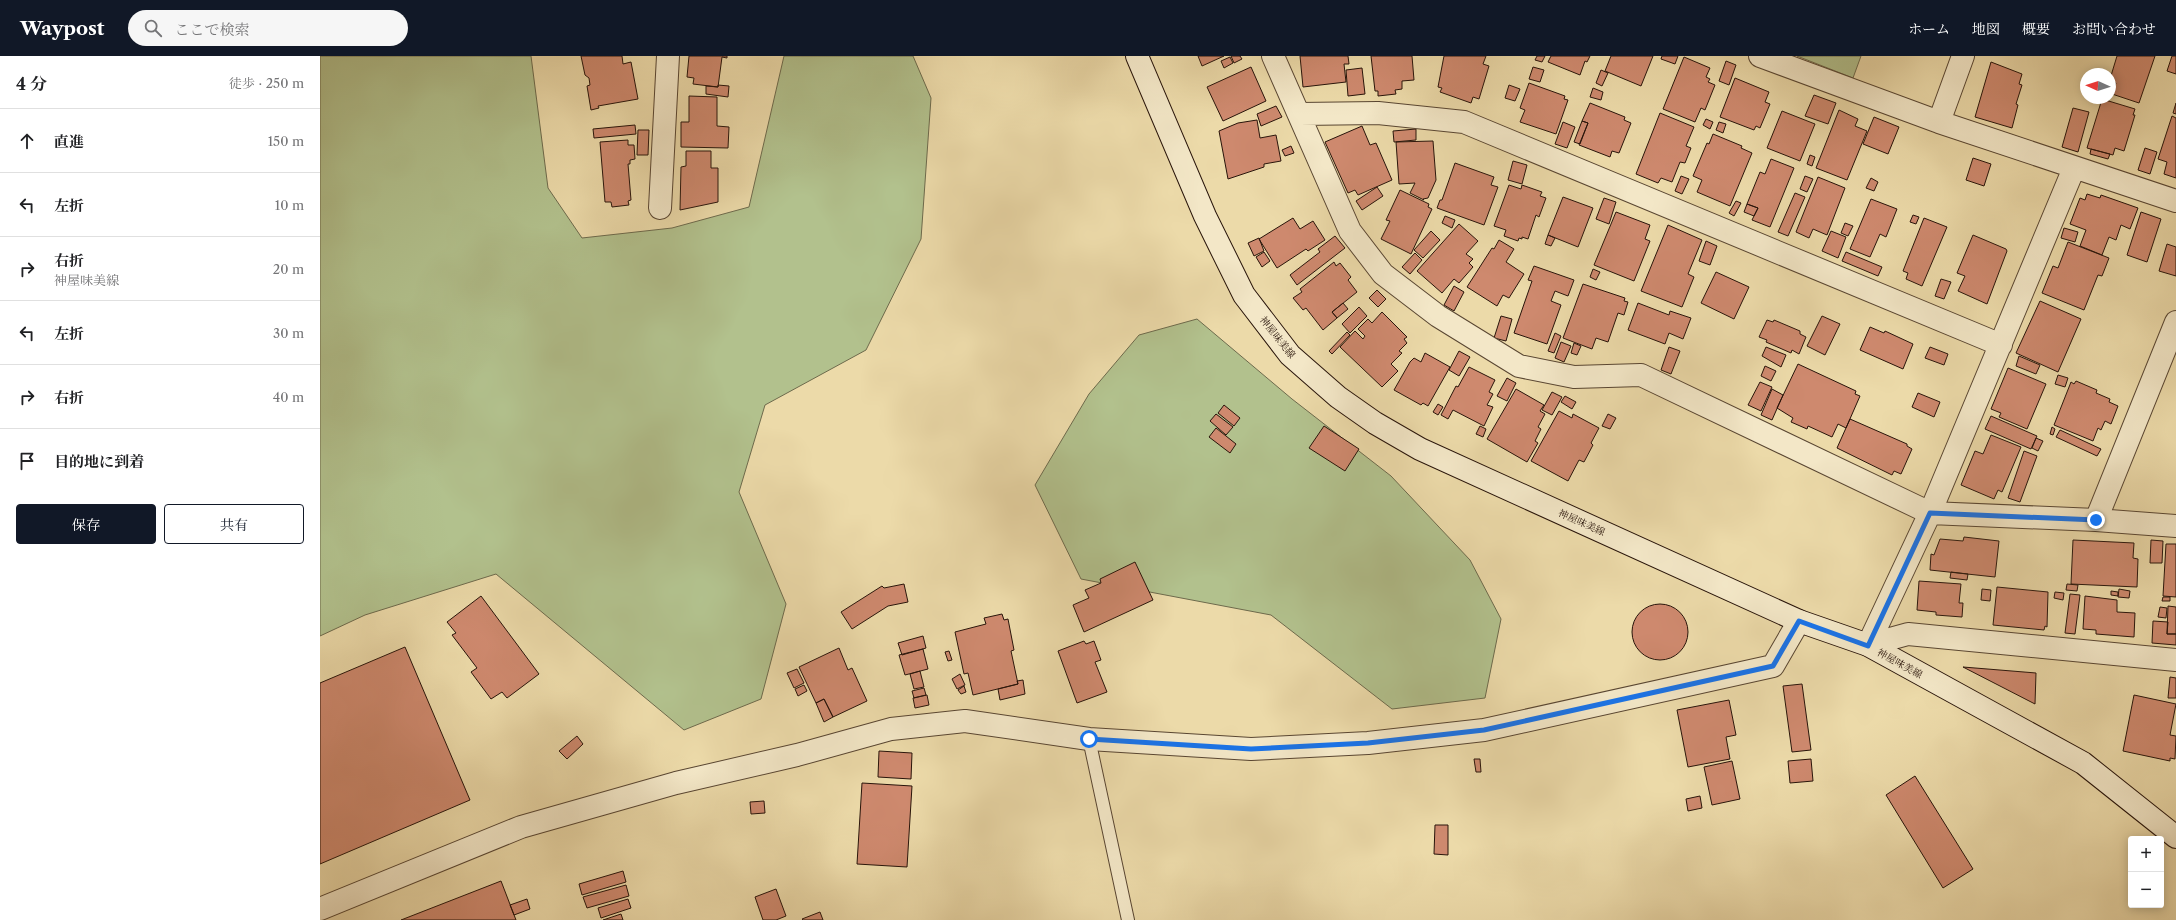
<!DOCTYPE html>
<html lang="ja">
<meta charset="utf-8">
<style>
:root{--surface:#fff;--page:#f6f6f6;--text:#202124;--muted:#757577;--line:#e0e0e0;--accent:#111827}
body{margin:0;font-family:"Libre Caslon Text","Noto Serif JP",serif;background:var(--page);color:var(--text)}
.controls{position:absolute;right:12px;bottom:12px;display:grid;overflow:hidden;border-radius:4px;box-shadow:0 2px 10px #0003}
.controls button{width:36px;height:36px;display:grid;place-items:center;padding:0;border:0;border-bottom:1px solid var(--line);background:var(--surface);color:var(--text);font:20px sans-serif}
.compass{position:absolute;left:1760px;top:12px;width:36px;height:36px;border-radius:50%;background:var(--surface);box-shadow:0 2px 10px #0003;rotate:273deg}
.stop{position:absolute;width:12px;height:12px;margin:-9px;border:3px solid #1a73e8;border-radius:50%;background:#fff}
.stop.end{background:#1a73e8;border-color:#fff;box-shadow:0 1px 4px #0008}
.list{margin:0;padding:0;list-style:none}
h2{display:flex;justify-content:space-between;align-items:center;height:52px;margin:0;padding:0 16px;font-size:17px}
h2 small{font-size:13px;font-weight:400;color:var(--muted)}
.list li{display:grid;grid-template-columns:26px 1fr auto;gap:12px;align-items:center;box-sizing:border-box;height:64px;padding:0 16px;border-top:1px solid var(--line)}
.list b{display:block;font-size:15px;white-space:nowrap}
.list p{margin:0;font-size:13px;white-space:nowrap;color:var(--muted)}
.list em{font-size:13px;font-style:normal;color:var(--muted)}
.actions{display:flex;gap:8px;padding:12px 16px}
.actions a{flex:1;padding:9px 0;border:1px solid var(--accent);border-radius:4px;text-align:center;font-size:14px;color:var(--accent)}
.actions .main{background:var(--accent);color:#fff}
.icon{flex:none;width:22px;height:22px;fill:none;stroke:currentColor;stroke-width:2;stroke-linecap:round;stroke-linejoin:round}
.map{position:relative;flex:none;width:1856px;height:864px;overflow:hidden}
header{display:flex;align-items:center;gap:24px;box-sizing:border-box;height:56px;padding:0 20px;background:var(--accent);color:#fff}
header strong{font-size:19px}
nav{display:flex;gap:22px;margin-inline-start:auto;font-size:14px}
.search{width:280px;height:36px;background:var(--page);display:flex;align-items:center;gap:10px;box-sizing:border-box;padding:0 14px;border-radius:22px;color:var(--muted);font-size:15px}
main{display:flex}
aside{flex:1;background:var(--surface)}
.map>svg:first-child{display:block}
.green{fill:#b2c18d;stroke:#6d6a4c}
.building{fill:#ce896e;stroke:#28140a}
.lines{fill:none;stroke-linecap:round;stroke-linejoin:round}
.service-casing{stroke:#594632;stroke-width:14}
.minor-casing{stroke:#594632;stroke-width:24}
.secondary-casing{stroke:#28140a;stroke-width:24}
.service{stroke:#f3e7c7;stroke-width:12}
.minor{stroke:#f3e7c7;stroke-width:22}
.secondary{stroke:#f3e7c7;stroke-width:22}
.route{stroke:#1a73e8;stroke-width:5}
.labels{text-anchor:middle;stroke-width:3;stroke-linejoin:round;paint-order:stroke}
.street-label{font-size:10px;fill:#28140a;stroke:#f3e7c7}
</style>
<header>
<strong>Waypost</strong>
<div class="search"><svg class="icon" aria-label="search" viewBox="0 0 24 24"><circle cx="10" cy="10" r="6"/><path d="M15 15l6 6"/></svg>ここで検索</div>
<nav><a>ホーム</a><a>地図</a><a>概要</a><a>お問い合わせ</a></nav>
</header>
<main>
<aside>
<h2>4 分<small>徒歩 · 250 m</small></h2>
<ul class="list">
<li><svg class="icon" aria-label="ahead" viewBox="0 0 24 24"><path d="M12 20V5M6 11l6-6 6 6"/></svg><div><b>直進</b></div><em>150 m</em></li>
<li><svg class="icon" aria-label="left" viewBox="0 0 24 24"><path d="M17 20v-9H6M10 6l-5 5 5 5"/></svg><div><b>左折</b></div><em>10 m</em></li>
<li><svg class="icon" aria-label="right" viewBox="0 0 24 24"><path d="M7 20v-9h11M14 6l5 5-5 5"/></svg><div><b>右折</b><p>神屋味美線</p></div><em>20 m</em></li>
<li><svg class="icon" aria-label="left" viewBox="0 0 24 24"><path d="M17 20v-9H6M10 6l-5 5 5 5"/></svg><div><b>左折</b></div><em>30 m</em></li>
<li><svg class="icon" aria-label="right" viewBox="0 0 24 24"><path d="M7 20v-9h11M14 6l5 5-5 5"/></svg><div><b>右折</b></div><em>40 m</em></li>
<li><svg class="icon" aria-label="arrive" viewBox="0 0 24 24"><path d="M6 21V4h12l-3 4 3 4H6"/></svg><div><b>目的地に到着</b></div></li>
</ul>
<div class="actions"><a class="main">保存</a><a>共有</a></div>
</aside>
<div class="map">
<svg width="1856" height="864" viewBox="0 0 1856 864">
<rect width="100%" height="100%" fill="#ecdaa9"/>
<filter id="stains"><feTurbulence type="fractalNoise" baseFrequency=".005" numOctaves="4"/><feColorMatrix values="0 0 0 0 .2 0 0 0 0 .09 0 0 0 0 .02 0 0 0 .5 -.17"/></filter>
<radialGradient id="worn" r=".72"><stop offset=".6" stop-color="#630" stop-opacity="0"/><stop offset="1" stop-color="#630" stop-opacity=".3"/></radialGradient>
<!-- green -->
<path class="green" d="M0,0h211l17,132 34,50 90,-10 77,-21 35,-151h129l18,42 -10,141 -55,111 -101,55 -26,87 47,112 -25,95 -77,31 -188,-156 -131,41 -45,21z
M1477,0h64l-8,22z
M877,263l95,80 99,77 79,84 31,59 -16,79 -93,11 -121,-94 -190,-36 -46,-94 54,-91 50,-59z"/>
<!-- building -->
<path class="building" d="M261,0h41l1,8 8,-2 7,37 -40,7 1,2 -8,2 -4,-24 3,-1 -1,-7 -4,-3z
M369,0h38v2l-5,-1 -4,30 -25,-3 1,-6 -7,-1z
M878,0h26l-22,10z
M911,0h9l2,3 -8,4z
M980,0h48l1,8h-5l2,18 -43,5z
M1051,0h41l2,24 -12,1v8l-7,1 1,4 -18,2v-5h-3z
M1124,0h42l-3,8 6,2 -10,33 -6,-2 -2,6 -31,-11 2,-4 -4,-1z
M1217,0h8l-3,6 -7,-2z
M1231,0h39l-3,6 -2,-1 -5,14 -32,-13z
M1291,0h42l-12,30 -36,-15z
M1342,0h16l-3,8 -14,-5z
M1797,0h38l-16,47 -27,-9 4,-11 -6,-2v-2z
M1852,0h4v18l-9,-3z
M910,1l3,6 -9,5 -3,-7z
M1364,1l26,11 -4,9 4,2 -2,3 7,3 -10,25 -4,-2 -6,14 -32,-13z
M1406,5l10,4 -7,20 -10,-4z
M1671,6l31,12 -3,10 3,1 -6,19 2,1 -6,23 -37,-11z
M931,11l15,34 -43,20 -16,-34z
M1213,11l11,3 -4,12 -11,-3z
M1042,12l3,26 -17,2 -2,-26z
M1281,14l7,3 -6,13 -6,-3z
M1415,22l34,14 -4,10 5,2 -10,24 -4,-2 -2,4 -34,-13z
M1209,27l36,13 -1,3 4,1 -12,34 -36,-12 5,-12 -5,-2z
M398,29l11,1 -1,11 -22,-3v-8l12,1z
M1189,29l11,4 -5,12 -10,-3z
M1273,32l10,4 -2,8 -11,-3z
M1494,39l22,8 -8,21 -23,-8z
M369,40l28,1v29l12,1 -1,21 -47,-1v-25h8z
M1782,43l33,10 -2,6h2l-11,36 -9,-3 -2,7 -26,-7z
M1270,47l35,14 -1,3 7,3 -12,30 -7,-2 -2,6 -31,-12 9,-22 -6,-2z
M1856,47v11l-3,-1z
M956,50l6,11 -21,9 -4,-12z
M1753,52l16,4 -11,40 -16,-5z
M1519,54l19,9 -3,7 12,5 -20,49 -31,-12z
M1462,55l33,13 -15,37 -33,-13z
M1340,57l34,14 -8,19 5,2 -6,15 -5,-1 -8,20 -11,-4 -3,5 -22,-9z
M1852,60l4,2v60l-12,-4 3,-12 -9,-3z
M1554,61l25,10 -11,27 -25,-10z
M1386,63l7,3 -3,7 -7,-4z
M937,64l3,18 16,-3 5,26 -17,3v3l-36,12 -9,-48 19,-8z
M1262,65l6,2 -8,21 -6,-2z
M1243,66l12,5 -8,21 -12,-4z
M1399,66l7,2 -3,9 -7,-3z
M315,69l1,9 -42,4 -1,-9z
M1042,70l8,19 6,-2 16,37 -34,15 -3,-5 -7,3 -23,-51z
M1096,73v11l-22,2 -1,-11z
M318,74h11l-1,25h-11z
M1393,78l29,12 -1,2 11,5 -22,53 -33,-14 5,-12 -9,-4 14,-33 2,1z
M308,84v5h6l1,14 -5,1v4h-2l3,36 -3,1 1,4 -17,2 -1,-5h-6l-5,-60z
M1113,85l3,39 -8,18 -5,1 1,1 -14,-7 5,-10 -16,1 -3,-42z
M971,90l3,7 -9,3 -3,-6z
M1825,92l12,4 -7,22 -12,-4z
M1771,93l19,5 -2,5 -18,-5z
M366,95h25v17h7v34l-38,8 1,-43 5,-1z
M1490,99l5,2 -3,9 -5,-2z
M1653,102l18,6 -7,22 -18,-6z
M1451,103l23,9 -24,59 -18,-7 6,-12 -11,-4 13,-32 5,2z
M1193,105l14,4 -5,19 -14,-4z
M1135,107l39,14 -3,8 7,2 -14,38 -47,-17 3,-8h2z
M1361,120l8,3 -7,15 -7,-3z
M1485,120l8,3 -6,13 -7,-3z
M1498,121l27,11 -18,47 -14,-6 -4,9 -13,-6z
M1551,122l7,4 -4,9 -8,-3z
M1189,129l12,4 1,-4 20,7 -2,4 6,2 -7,19 -3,-2 -8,24 -6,-2v2l-3,-1 -1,3 -14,-5 2,-6 -12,-4z
M1057,131l6,9 -21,14 -6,-9z
M1080,134l29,14 -1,3 4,2 -21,45 -30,-15 9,-18 -4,-1z
M1475,137l10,4 -17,39 -10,-4z
M1767,138l13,4 1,-3 37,13 -8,21 -9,-4 -5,15 -7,-3 -7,18 -22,-9 6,-16 -16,-6 10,-26 5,2z
M1243,141l30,11 -15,39 -30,-12z
M1284,142l12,4 -7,22 -13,-5z
M1551,143l26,10 -11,28 -6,-3 -10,23 -20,-8z
M1416,145l5,2 -7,13 -5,-3z
M1427,148l11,4 -4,8 -10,-4z
M1296,156l34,13 -5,14 5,2 -16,40 -40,-16z
M1821,156l20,7 -14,43 -20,-7z
M1593,159l6,2 -3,7 -6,-2z
M1125,160l10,4 -3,8 -10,-5z
M973,162l7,11 13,-8 12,19 -17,11 -2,-2 -29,19 -18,-29z
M1604,162l23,9 -25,59 -16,-7 2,-6 -5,-2z
M1525,167l8,3 -5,10 -7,-3z
M1139,168l19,17 -12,13 7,5 -4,4 4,4 -14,16 -5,-4 -12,14 -25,-22z
M1348,169l34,15 -14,34 6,3 -12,30 -41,-16z
M1744,172l14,4 -3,10 -14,-4z
M1111,175l9,9 -17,18 -9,-8z
M1511,175l15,6 -8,21 -16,-7z
M1228,179l7,3 -4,8 -6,-2z
M1653,179l33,14 1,2 -20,53 -29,-13 7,-15 -8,-3z
M1015,180l10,12 -48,37 -7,-10 30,-23 -2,-3z
M939,182l5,13 -10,5 -6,-13z
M1179,184l15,9 -8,13 18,12 -15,24 -6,-3 -6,11 -30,-19 25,-39 2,1z
M1386,185l11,5 -7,19 -11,-4z
M1748,186l41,16 -7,18 -4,-1 -14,35 -42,-17 11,-27 5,2z
M1847,188l9,3v29l-17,-5z
M944,196l6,9 -8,6 -6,-10z
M1526,196l36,15 -4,9 -36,-15z
M1095,197l7,7 -12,14 -8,-7z
M1014,206l2,4 4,-3 11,14 -3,3 9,12 -25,20 5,6 -14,12 -17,-22 -3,2 -10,-12 9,-6 -2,-3z
M1214,210l40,14 -6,16 -13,-5 -4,10 10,4 -14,39 -33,-11 18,-52 -4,-1z
M1273,213l7,3 -4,8 -6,-3z
M1396,216l33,15 -15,32 -33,-16z
M1621,223l10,3 -7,17 -9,-3z
M1263,228l42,14 -1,3 4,1 -4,13 -6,-2 -10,29 -12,-4 -4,11 -29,-11z
M1134,230l10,6 -10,19 -10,-6z
M1057,234l9,9 -8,8 -9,-9z
M1720,245l41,18 -23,53 -42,-19z
M1023,247l5,6 -11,9 -5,-6z
M1318,247l31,12 1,-4 21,7 -8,21 -14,-6 -4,11 -37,-14z
M1039,251l8,9 -17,17 -8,-9z
M1062,256l25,25 -3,2 3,4 -8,8 3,2 -11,11 7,7 -16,16 -42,-40 15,-16 8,8 2,-3 -7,-7 10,-10 4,4z
M1181,260l11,3 -6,22 -12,-3z
M1502,260l18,8 -15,31 -18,-9z
M1447,264l6,2 1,-2 26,11v3l6,3 -7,17 -7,-4 -1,3 -25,-11 1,-2 -8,-3z
M1550,271l14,6 1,-2 28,13 -10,25 -43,-19z
M1027,276l3,3 -18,19 -3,-3z
M1235,277l6,3 -7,17 -6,-2z
M1241,286l10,4 -7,16 -9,-4z
M1254,287l7,3 -4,9 -6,-2z
M1349,291l11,4 -9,23 -10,-4z
M1446,291l20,8 -5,12 -19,-11z
M1610,291l18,7 -4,11 -19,-7z
M1139,295l11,6 -11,19 -10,-6z
M1105,297l25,14 -22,39 -5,-3 -2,2 -27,-15 16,-28 4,-4 7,4z
M1699,300l21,9 -4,9 -20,-8z
M1478,308l58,27 -1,3 5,2 -14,32 -8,-4 -6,13 -24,-11 -1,3 -16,-7 2,-4 -16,-10z
M1445,310l11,5 -5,10 -10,-5z
M1149,311l26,13 -6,12 4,2 -6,11 6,2 -9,19 -31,-16 -5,9 -7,-4 15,-29 2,1z
M1688,312l38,16 -19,45 -28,-12 2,-4 -10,-4z
M1738,319l10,3 -3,9 -10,-3z
M1187,322l9,5 -9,18 -10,-5z
M1756,325l21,9 -1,3 14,6 -1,3 9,4 -7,18 -6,-3 -4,9 -3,-2 -5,13 -39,-16 17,-43 3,2z
M1440,326l12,5 -11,24 -13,-6z
M1196,333l28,16 -4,6 5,3 -7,13 3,2 -6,12 3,2 -11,19 -40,-23z
M1452,333l11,6 -11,25 -11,-5z
M1232,336l10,5 -10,18 -10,-5z
M1598,337l22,9 -6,15 -22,-10z
M1245,340l11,6 -4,7 -11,-7z
M1118,348l5,3 -5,8 -5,-3z
M904,349l16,13 -6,8 -16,-13z
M1239,355l13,7 1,-4 26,14 -8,15 2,2 -9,17 -5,-2 -11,21 -37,-20z
M896,358l17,13 -7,8 -16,-14z
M1288,358l8,4 -6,11 -8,-3z
M1671,360l46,20 -6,13 -46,-20z
M1530,363l57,25v2l5,3 -11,25 -7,-3 -2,4 -55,-27z
M1004,370l35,23 -14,22 -36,-23z
M1160,370l6,3 -3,8 -7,-3z
M1732,371l3,2 -2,6 -3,-1z
M896,372l20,16 -6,9 -21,-16z
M1740,374l41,19 -4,7 -41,-19z
M1671,379l30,12 -19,45 -4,-2 -4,9 -33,-14 14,-34 8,3z
M1716,382l7,3 -5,10 -6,-3z
M1704,395l13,5 -17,46 -12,-4z
M1644,481l35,4 -4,36 -65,-7 1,-16 3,1 6,-16 23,2z
M1753,484l61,3 -1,15 5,1 -1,28 -66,-3z
M1831,484l12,1 -1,22h-12z
M1846,488h10v53l-13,-1z
M815,506l18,38 -69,32 -11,-27 16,-7 -4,-8 16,-7 -1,-4z
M1631,516l17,2 -1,6 -17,-2z
M1599,525l42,3 -2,19h4l-1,14 -26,-2v-3l-19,-2z
M584,528l4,18 -20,4 -36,23 -11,-17 41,-26 2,2z
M1747,528l11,1 -1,6 -11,-1z
M1677,531l51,5 -1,35 -2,-1 -1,4 -51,-5z
M1662,533l9,1 -1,11 -9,-1z
M1799,533l11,2 -1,7 -11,-1z
M1791,535l7,1v4l-7,-1z
M1735,536l9,1 -1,7 -9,-2z
M1750,538l10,1 -5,39 -10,-1z
M161,540l58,78 -32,24 -5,-6 -11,7 -20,-27 6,-4 -25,-33 4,-2 -9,-11z
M1765,540l32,4v12l18,1 -1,24 -38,-3v-4l-13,-1z
M1843,541h7v4h-8z
M1312 576a28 28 0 1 1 56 0a28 28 0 1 1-56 0Z
M1848,550l8,1v27h-9z
M1840,551l7,1 -1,10 -8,-1z
M682,558l2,6 4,-1 6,31 -3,1 7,33 -45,11 -5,-22 -4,1 -9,-42 31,-8 -2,-6z
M1833,565l15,1 -1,12h9v11l-24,-2z
M603,580l3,12 -24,7 -4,-12z
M764,585l2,3 8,-3 7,19 -6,2 12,30 -30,11 -19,-52z
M85,591l65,153 -150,64v-181z
M519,592l9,22 4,-2 15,33 -34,16 -9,-18 -8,4 -17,-36z
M603,593l5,20 -23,6 -6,-20z
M629,595l3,9 -4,1 -3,-9z
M1643,611l73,6 -1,31z
M477,613l7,14 -10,5 -7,-15z
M600,615l4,16 -10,2 -4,-15z
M640,618l5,11 -8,4 -5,-10z
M1850,621l6,1v20h-8z
M703,624l2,14 -25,6 -2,-11 20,-5 -1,-3z
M1482,628l9,66 -19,2 -9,-66z
M484,629l3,6 -9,5 -3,-7z
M644,630l2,6 -5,2 -3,-4z
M604,632l2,7 -12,3 -2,-7z
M607,639l2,10 -14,3 -2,-10z
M1814,639l42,9 -6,31 6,1 -1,23 -5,-1v3l-47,-10z
M504,643l9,18 -9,5 -8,-19z
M1409,644l7,35 -10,2 4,22 -42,8 -11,-57z
M257,680l6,8 -16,15 -8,-8z
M559,695l33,2 -1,26 -33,-2z
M1154,703h6l1,13h-5z
M1491,703l2,22 -23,2 -2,-22z
M1412,705l8,38 -28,6 -8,-38z
M1595,720l58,93 -30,19 -57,-93z
M542,727l50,3 -5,81 -50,-3z
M1380,740l2,12 -14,3 -2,-12z
M444,745l1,12 -14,1 -1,-12z
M1115,769h13v30l-14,-1z
M303,815l3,11 -44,13 -3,-11z
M181,825l15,39h-115z
M306,829l3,11 -42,12 -4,-11z
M456,833l10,27 -10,4h-13l-8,-23z
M207,843l3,10 -16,6 -4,-10z
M308,843l3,9 -30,10 -3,-10z
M500,856l3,8h-20l-1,-1z
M301,858l2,6h-20z"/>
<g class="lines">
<defs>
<path id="service" d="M769,683l39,181"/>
<path id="minor" d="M953,0l77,175 33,43 55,42 81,50 55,11 67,-2 289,138 166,7 80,6
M1440,0l179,66 237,79
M980,58l78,-1 86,9 537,223
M1619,66l24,-66
M1754,112l-144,345 -62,132 40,-11 268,26
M340,152l8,-152
M1776,464l80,-198
M0,853l201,-82 155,-44 121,-28 94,-26 74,-8 124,18 162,10 117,-6 116,-13 289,-64 26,-45"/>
<path id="secondary" d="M817,0l68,160 39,79 46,60 48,42 37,26 45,26 379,172 69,24 215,118 93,74"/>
</defs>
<!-- service casing -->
<use href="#service" class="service-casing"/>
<!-- minor casing -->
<use href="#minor" class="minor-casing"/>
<!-- secondary casing -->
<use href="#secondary" class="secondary-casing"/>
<!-- service -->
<use href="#service" class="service"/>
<!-- minor -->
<use href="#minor" class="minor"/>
<!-- secondary -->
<use href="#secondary" class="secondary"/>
</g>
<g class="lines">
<!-- route -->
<path class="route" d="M769,683l162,10 117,-6 116,-13 289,-64 26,-45 69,25 62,-133 166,7"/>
</g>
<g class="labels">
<!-- street labels -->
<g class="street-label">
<text transform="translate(958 281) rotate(51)" y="4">神屋味美線</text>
<text transform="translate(1262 466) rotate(24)" y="4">神屋味美線</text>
<text transform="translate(1580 607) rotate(29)" y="4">神屋味美線</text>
</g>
</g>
<rect width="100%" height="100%" filter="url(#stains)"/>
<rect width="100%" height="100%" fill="url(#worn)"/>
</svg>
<div class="controls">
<button>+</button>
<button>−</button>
</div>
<svg class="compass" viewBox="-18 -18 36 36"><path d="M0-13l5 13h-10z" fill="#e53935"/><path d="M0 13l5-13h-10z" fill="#757577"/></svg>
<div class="stop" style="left:769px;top:683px"></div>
<div class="stop end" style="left:1776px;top:464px"></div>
</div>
</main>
